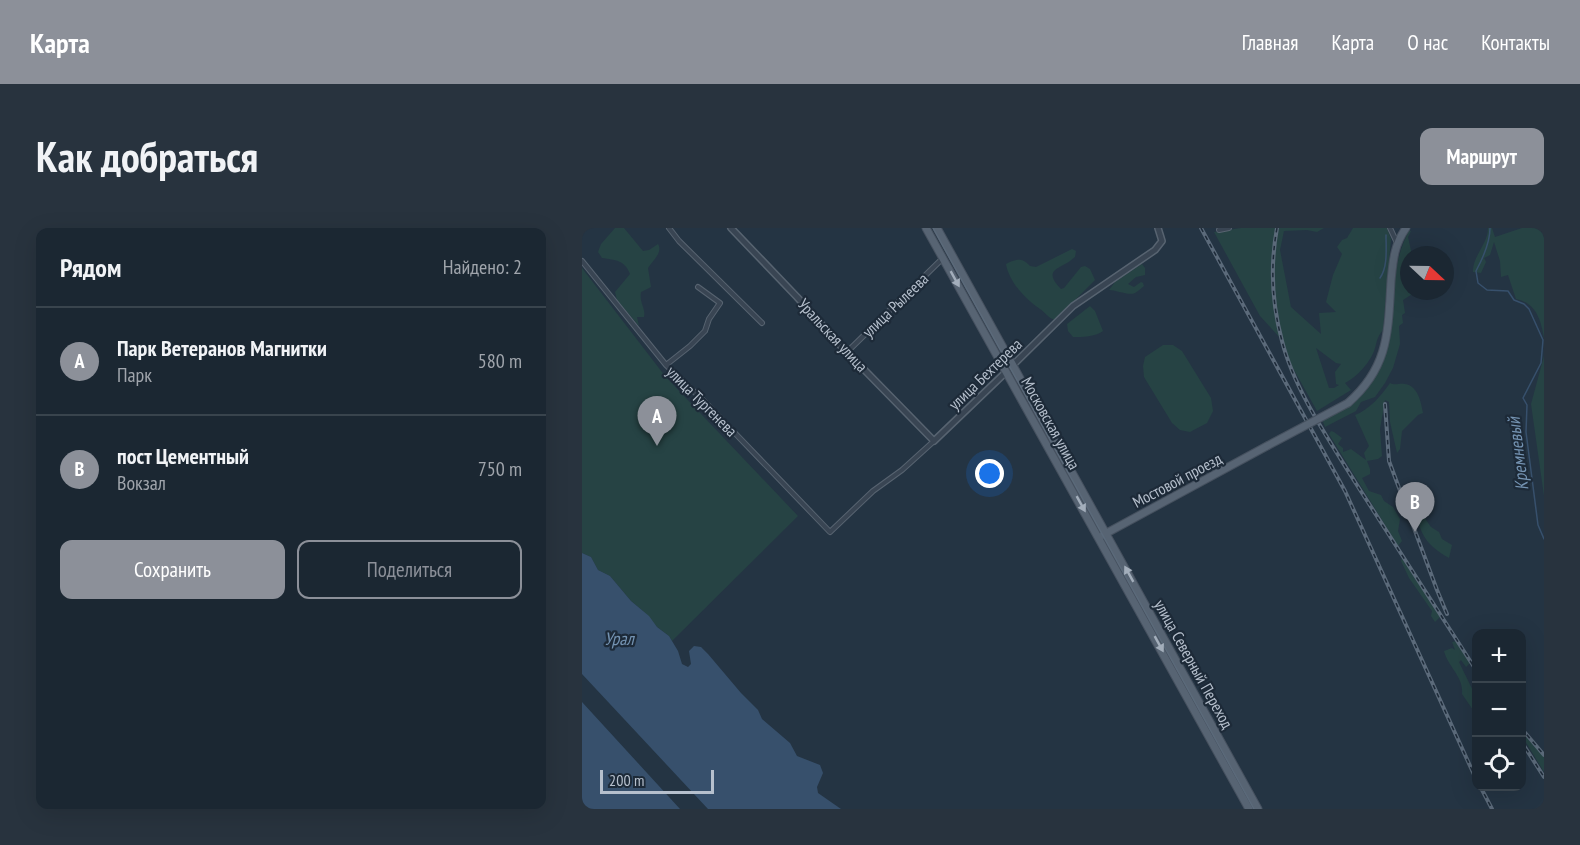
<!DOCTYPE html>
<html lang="ru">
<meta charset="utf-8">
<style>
:root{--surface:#1b2732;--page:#28333e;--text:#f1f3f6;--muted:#a0a5ac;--line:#39444d;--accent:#8c9099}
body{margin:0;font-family:"PT Sans Narrow",sans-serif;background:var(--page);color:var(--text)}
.controls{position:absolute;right:18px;bottom:18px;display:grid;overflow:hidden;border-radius:12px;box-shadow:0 6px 24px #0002}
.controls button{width:54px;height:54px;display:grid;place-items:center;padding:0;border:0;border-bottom:2px solid var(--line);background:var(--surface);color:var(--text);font:30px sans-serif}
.compass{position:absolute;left:818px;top:18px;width:54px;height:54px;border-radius:50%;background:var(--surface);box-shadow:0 6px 24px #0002;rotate:112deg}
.scale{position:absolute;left:18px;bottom:15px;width:114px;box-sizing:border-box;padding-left:6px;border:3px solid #b6c0cd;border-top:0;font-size:16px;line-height:21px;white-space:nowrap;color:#b6c0cd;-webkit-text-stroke:4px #1d2a38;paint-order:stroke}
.you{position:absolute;left:408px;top:246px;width:21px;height:21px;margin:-15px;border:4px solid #fff;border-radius:50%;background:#1a73e8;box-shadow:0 0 0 9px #1a73e833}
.badge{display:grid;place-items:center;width:39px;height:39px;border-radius:50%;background:var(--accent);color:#fff;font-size:20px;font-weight:700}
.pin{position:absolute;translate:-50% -50px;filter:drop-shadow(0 2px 3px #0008)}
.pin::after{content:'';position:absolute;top:32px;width:21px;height:18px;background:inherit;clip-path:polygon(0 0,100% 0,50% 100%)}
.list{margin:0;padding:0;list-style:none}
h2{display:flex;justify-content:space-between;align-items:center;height:78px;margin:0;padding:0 24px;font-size:26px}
h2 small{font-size:20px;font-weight:400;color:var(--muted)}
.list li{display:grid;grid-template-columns:39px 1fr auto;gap:18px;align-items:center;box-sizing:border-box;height:108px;padding:0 24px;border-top:2px solid var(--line)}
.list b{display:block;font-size:22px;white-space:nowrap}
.list p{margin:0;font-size:20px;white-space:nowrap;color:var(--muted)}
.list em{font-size:20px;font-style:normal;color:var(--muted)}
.actions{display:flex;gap:12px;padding:18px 24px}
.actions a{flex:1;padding:14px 0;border:2px solid var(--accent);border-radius:12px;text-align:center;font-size:21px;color:var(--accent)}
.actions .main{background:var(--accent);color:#fff}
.icon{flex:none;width:33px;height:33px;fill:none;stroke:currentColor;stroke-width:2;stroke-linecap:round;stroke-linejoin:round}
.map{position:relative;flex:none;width:962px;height:581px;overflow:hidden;border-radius:12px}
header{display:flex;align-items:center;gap:36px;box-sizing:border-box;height:84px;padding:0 30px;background:var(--accent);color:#fff}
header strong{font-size:28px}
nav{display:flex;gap:33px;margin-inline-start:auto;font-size:21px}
.intro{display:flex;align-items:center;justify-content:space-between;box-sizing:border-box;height:144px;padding:0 36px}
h1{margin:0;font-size:42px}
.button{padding:15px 27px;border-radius:12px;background:var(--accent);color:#fff;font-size:21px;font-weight:700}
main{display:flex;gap:36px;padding:0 36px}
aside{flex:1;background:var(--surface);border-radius:12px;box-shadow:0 6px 24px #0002}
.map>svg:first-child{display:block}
.green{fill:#264344;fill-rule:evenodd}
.water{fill:#37506c}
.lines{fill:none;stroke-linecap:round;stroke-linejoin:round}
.stream{stroke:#37506c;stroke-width:1.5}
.minor-casing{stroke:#576370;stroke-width:6}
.tertiary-casing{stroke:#576370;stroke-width:8}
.primary-casing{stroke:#46515f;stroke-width:9}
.minor{stroke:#394553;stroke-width:4}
.tertiary{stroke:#394553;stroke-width:5}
.primary{stroke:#576473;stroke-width:7}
.tram{stroke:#5b6a7a;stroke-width:1.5}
.rail-casing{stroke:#5b6a7a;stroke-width:4}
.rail{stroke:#1d2a38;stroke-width:1.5;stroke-dasharray:4.5;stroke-linecap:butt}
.primary-bridge-casing{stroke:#46515f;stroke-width:9;stroke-linecap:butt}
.primary-bridge{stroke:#576473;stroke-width:7}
.oneway{fill:#a3aebb}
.labels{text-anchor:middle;stroke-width:4.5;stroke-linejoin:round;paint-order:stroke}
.street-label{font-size:16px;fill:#b6c0cd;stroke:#1d2a38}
.water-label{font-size:18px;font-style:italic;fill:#7493b2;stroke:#1d2a38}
</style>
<header>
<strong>Карта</strong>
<nav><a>Главная</a><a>Карта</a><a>О нас</a><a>Контакты</a></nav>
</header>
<div class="intro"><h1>Как добраться</h1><a class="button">Маршрут</a></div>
<main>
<aside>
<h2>Рядом<small>Найдено: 2</small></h2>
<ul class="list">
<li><span class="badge">A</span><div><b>Парк Ветеранов Магнитки</b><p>Парк</p></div><em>580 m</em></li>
<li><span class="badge">B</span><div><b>пост Цементный</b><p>Вокзал</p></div><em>750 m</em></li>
</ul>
<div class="actions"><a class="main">Сохранить</a><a>Поделиться</a></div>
</aside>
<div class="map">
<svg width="962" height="581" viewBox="0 0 962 581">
<rect width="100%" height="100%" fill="#243443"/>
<!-- green -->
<path class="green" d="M33,0h9l19,23 6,-1 9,-6c5,9 -5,16 -10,24l3,19 -10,5c-2,11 5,16 3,25h-7l2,9 -22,-26 -2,-8 15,-18c-5,-14 -15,-14 -28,-16l-4,-6 3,-8z
M659,0h83l-7,4 -10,-2 -23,1 -4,19 11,57 30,27 -2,-21 17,-1 -10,-10 7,-27 9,-21 -5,-7 5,-7 5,-2 6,-10h34l4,11 -8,91c-6,7 -6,11 -8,18 -4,14 -18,29 -30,35l6,7 -34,21 -28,-50 -7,-21 -22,-24 -46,-84zM734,120l20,15 5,1 -6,8 1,12 3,1 -5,3h-5z
M906,0h4l3,9 27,-9h22v110c-3,-18 -8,-35 -28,-39l-8,-24 -7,2 -1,-16 -6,-19 -4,13 -6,3 2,4 -5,11 -8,-1c-1,-15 15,-28 15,-44z
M827,3h2l-3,6 4,18h-3v36h8l-14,9 2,13 -3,2 1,8 -4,3 1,18 -7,24 -8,15 -10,14 -14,5 -5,9 -31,16 -3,-8c14,-9 32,-17 42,-28 43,-45 17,-110 45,-160z
M490,21l4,2 -1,6c-14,13 -34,11 -14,32l3,-1 17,-21 4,-1 5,3 5,11 -40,40c-7,-2 -9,-7 -15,-11 -14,-9 -31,-27 -34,-45 10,-5 16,-7 24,2l6,1z
M560,36l3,4v7l-9,2 -8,7 6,3 7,-5 2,1 1,3c-3,2 -5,5 -9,7 -6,3 -19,-3 -26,-3l6,-8z
M0,40l83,108 133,140 -126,125 -3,-5 -12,-9 -13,-15 -13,-11 -21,-25 -12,-6 -7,-13 -9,-4z
M508,78l5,5 8,20c-8,6 -21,6 -30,6l-5,-6 -1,-7z
M581,117h10l9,6 29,47 2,13 -6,12 -17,9 -10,-2 -8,-7 -28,-46 -1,-11 2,-9z
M962,128v140l-13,-92z
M808,155c6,3 8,0 15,1 13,2 16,18 18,29l-5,2 -16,16 -2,18 -3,4 -7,-31 -1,-20 -4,-2 -5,29 2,27 -4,3 -11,2 3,8v5l-8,4 7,13 12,4 3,6 9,6 7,12 -2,12 4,10 -4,5 -69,-112 2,-3 3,1 8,6 -4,6 5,4v4l8,-3 15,11 -2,-7 5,-7 -14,-31c14,-5 27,-20 35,-32z
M832,277h6l6,15 5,7 8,5 3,7 10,6 -3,13c-25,-14 -29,-25 -35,-53z
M820,330l38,59 -5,5 -4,-6 1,-5 -23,-33 -8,-17z
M874,413l14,22 -4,4 -5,-7 -2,2 17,35v25l-3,-12 -11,-16c2,-17 -14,-27 -18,-43l8,-3 3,2 -3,-8z
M942,505l20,24v15l-22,-36z"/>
<!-- water -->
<path class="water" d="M0,325l9,4 7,13 12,6 21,25 18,15 8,11 12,9 9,15 4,13 6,3 3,-3 -2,-13 5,-5 7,1 7,7 33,39 17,17 4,9 28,24 7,13 23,9 3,8 -6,14 1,6 23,16h-133l-126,-135z
M0,474l98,107h-98z"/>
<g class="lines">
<!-- stream -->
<path class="stream" d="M908,0c0,15 -7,30 -14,43l2,12 9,7 21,1 6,9 10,4 5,5 14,31 -2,23 -18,35 4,7 -1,27 12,93 6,14
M798,50c8,-11 6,-30 6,-43"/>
<defs>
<path id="minor" d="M87,0l10,13 83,82
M808,0l7,15
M637,2l10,-2
M0,33l84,104 39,37 125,130 43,-41 29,-21 32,-29
M265,124l96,-94
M84,137l24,-19 15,-15 4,-12 11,-16 -22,-16"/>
<path id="tertiary" d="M149,0l66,69 44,49 93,95 72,-69
M431,137l60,-59 82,-56 7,-9 -4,-13"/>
<path id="primary" d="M344,0l323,581
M355,0l321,581
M766,175c41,-36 40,-71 43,-122 2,-20 3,-36 15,-53
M521,307l164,-89"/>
</defs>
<!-- minor casing -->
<use href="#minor" class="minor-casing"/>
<!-- tertiary casing -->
<use href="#tertiary" class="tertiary-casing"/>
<!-- primary casing -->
<use href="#primary" class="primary-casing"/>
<!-- minor -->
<use href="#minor" class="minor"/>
<!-- tertiary -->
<use href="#tertiary" class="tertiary"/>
<!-- primary -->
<use href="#primary" class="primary"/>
<!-- tram -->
<path class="tram" d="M351,0l321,581"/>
<defs>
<path id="rail" d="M619,0l144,263 131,288
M695,0c-7,38 -5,76 5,113 12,48 47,99 73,141 40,63 81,125 121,188
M803,176l4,57 48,129 10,24
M939,500l23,27
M939,513l23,36
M898,558l12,23"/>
</defs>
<!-- rail casing -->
<use href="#rail" class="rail-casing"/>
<!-- rail -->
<use href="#rail" class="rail"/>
<defs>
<path id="primary-bridge" d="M685,218l81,-43"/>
</defs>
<!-- primary-bridge casing -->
<use href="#primary-bridge" class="primary-bridge-casing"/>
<!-- primary-bridge -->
<use href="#primary-bridge" class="primary-bridge"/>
</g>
<!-- one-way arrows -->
<defs><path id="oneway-solid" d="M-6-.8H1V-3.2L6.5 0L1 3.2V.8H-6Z" transform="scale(1.5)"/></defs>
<g class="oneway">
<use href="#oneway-solid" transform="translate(373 51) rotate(61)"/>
<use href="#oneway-solid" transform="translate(499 276) rotate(61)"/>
<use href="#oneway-solid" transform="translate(547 346) rotate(-119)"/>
<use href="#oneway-solid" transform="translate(577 416) rotate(61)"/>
</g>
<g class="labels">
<!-- street labels -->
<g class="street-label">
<text transform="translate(313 77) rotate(-44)" y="6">улица Рылеева</text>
<text transform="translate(251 107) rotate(47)" y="6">Уральская улица</text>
<text transform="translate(403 146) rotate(-44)" y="6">улица Бехтерева</text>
<text transform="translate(120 173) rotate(45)" y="6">улица Тургенева</text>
<text transform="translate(469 195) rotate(61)" y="6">Московская улица</text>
<text transform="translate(595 252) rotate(-28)" y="6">Мостовой проезд</text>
<text transform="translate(612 436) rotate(61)" y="6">улица Северный Переход</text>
</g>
<!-- water labels -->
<g class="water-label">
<text transform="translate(936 226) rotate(-97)" y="6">Кремневый</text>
<text x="37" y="417">Урал</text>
</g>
</g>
</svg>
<div class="controls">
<button>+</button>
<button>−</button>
<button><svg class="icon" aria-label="locate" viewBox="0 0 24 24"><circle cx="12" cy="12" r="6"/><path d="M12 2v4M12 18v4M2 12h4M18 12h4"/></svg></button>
</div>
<svg class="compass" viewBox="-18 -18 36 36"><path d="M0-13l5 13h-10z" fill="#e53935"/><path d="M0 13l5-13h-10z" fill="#a0a5ac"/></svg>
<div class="scale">200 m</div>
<div class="you"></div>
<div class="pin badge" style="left:75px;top:218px">A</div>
<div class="pin badge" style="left:833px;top:304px">B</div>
</div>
</main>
